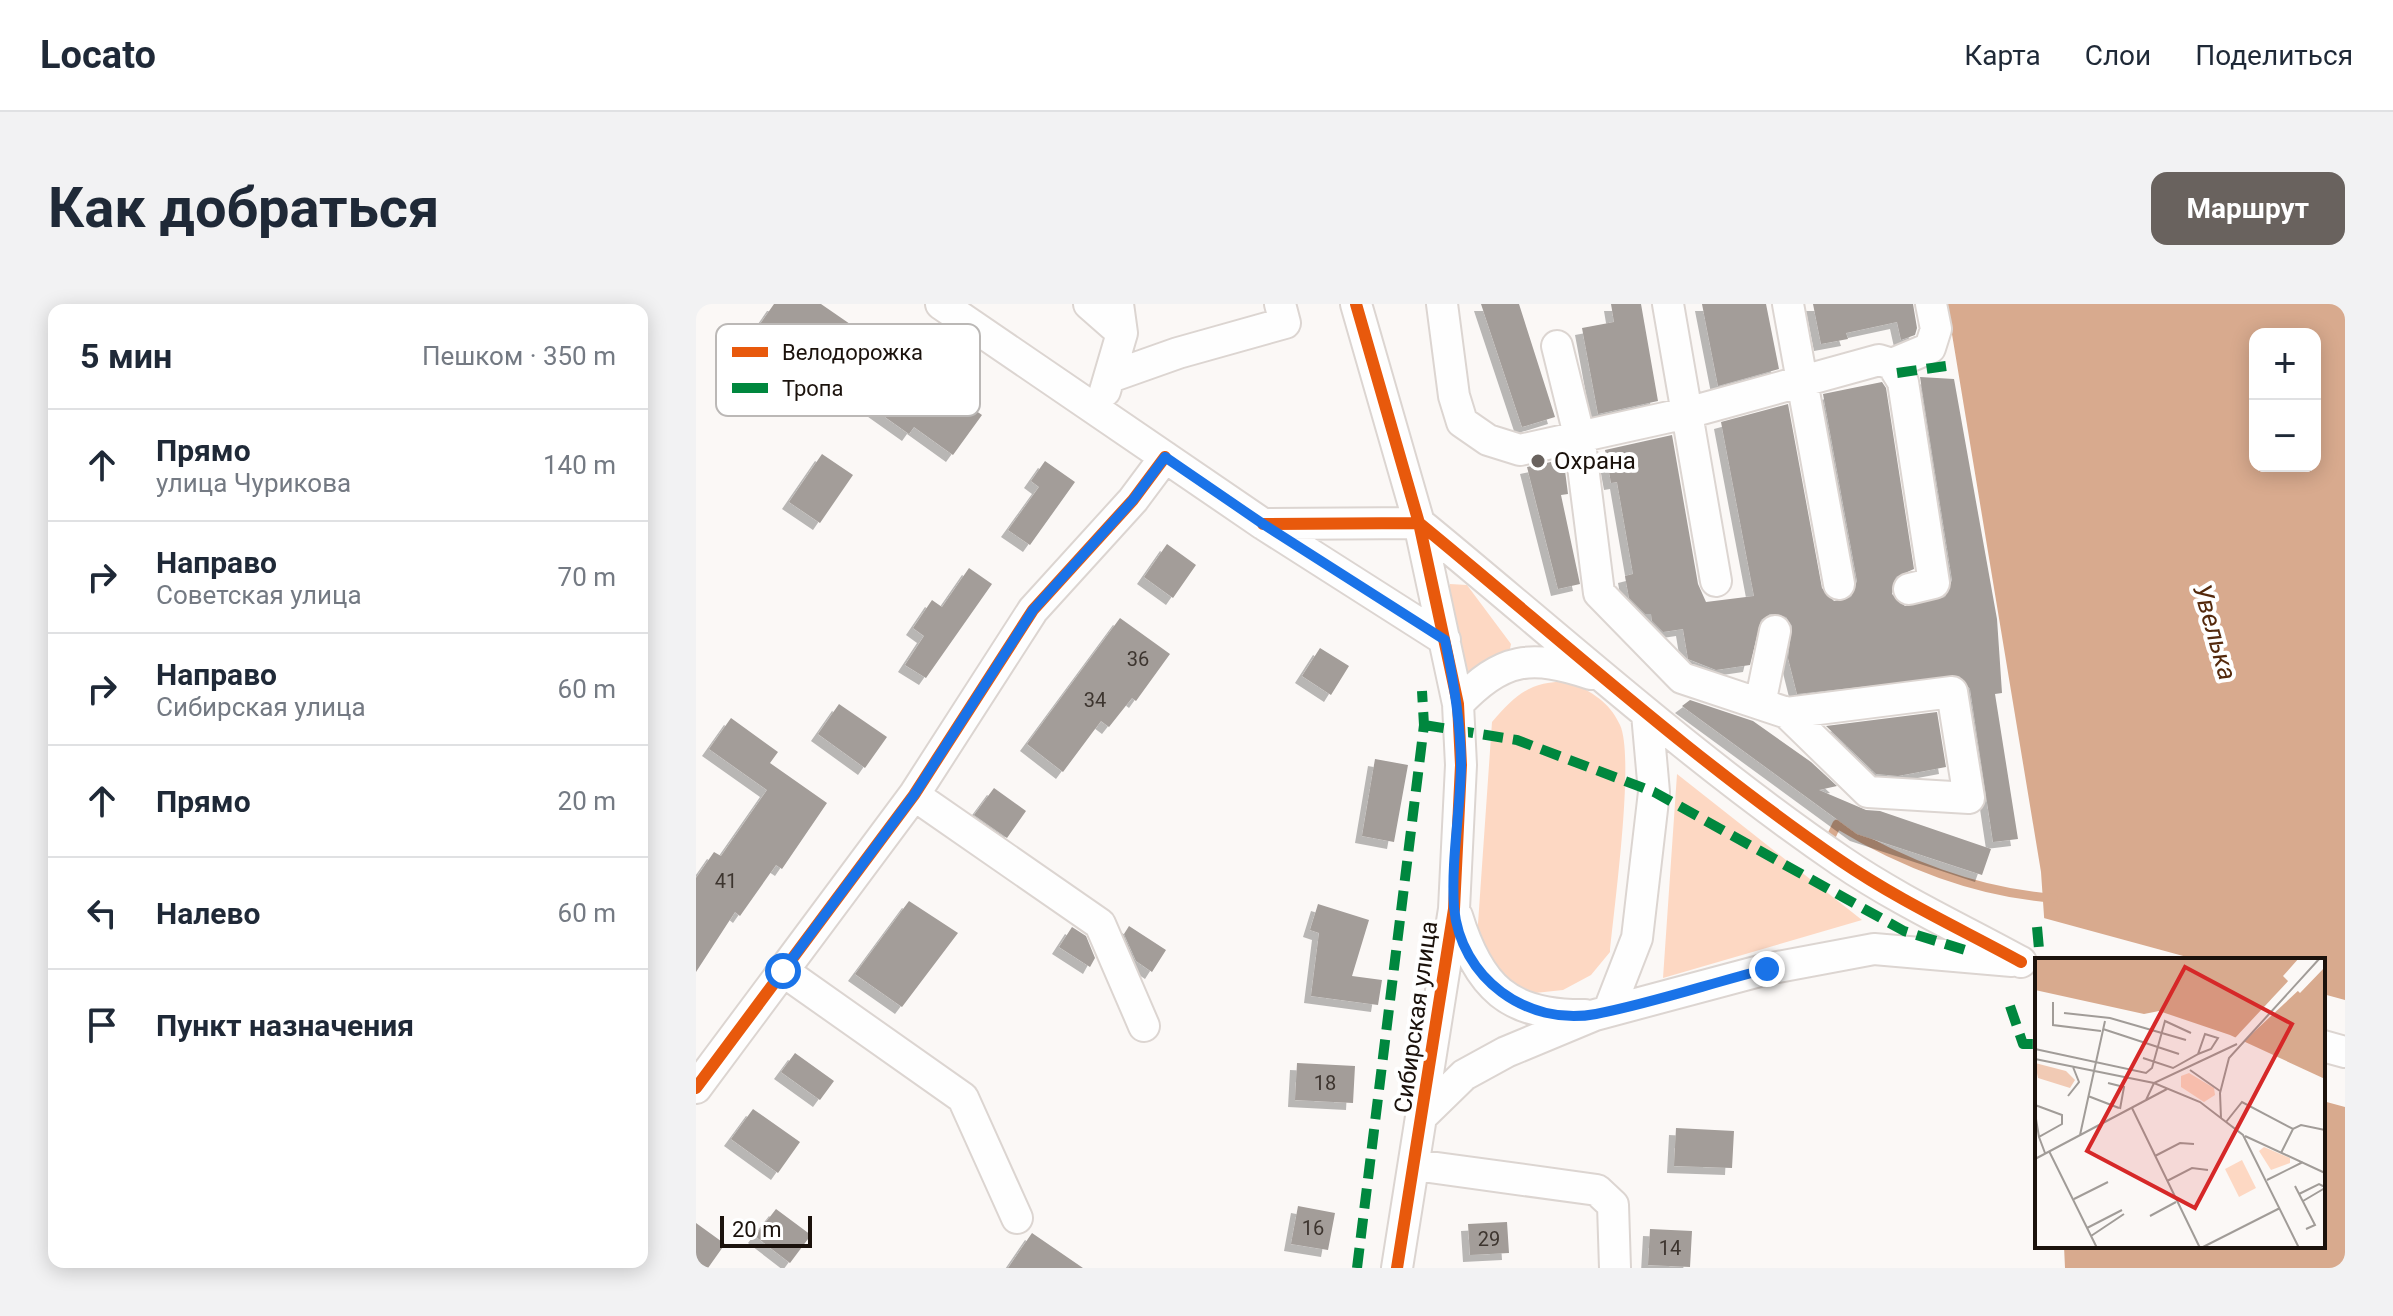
<!DOCTYPE html>
<html lang="ru">
<meta charset="utf-8">
<style>
:root{--surface:#fff;--page:#f2f2f3;--text:#1f2937;--muted:#747a83;--line:#e0e1e3;--accent:#69625e}
body{margin:0;font-family:Roboto,sans-serif;background:var(--page);color:var(--text)}
.controls{position:absolute;right:24px;top:24px;display:grid;overflow:hidden;border-radius:16px;box-shadow:0 4px 20px #0003}
.controls button{width:72px;height:72px;display:grid;place-items:center;padding:0;border:0;border-bottom:2px solid var(--line);background:var(--surface);color:var(--text);font:40px sans-serif}
.scale{position:absolute;left:24px;bottom:20px;width:92px;box-sizing:border-box;padding-left:8px;border:4px solid #1b120c;border-top:0;font-size:22px;line-height:28px;white-space:nowrap;color:#1b120c;-webkit-text-stroke:6px #fff;paint-order:stroke}
.stop{position:absolute;width:24px;height:24px;margin:-18px;border:6px solid #1a73e8;border-radius:50%;background:#fff}
.stop.end{background:#1a73e8;border-color:#fff;box-shadow:0 2px 8px #0008}
.list{margin:0;padding:0;list-style:none}
h2{display:flex;justify-content:space-between;align-items:center;height:104px;margin:0;padding:0 32px;font-size:34px}
h2 small{font-size:26px;font-weight:400;color:var(--muted)}
.list li{display:grid;grid-template-columns:52px 1fr auto;gap:24px;align-items:center;box-sizing:border-box;height:112px;padding:0 32px;border-top:2px solid var(--line)}
.list b{display:block;font-size:30px;white-space:nowrap}
.list p{margin:0;font-size:26px;white-space:nowrap;color:var(--muted)}
.list em{font-size:26px;font-style:normal;color:var(--muted)}
.icon{flex:none;width:44px;height:44px;fill:none;stroke:currentColor;stroke-width:2;stroke-linecap:round;stroke-linejoin:round}
.map{position:relative;flex:none;width:1649px;height:964px;overflow:hidden;border-radius:16px}
header{display:flex;align-items:center;gap:48px;box-sizing:border-box;height:112px;padding:0 40px;background:var(--surface);border-bottom:2px solid var(--line)}
header strong{font-size:38px}
nav{display:flex;gap:44px;margin-inline-start:auto;font-size:28px}
.intro{display:flex;align-items:center;justify-content:space-between;box-sizing:border-box;height:192px;padding:0 48px}
h1{margin:0;font-size:56px}
.button{padding:20px 36px;border-radius:16px;background:var(--accent);color:#fff;font-size:28px;font-weight:700}
main{display:flex;gap:48px;padding:0 48px}
aside{flex:1;background:var(--surface);border-radius:16px;box-shadow:0 4px 20px #0003}
.map>svg:first-child{display:block}
.green{fill:#fdd8c3}
.water{fill:#d8aa8e;fill-rule:evenodd}
.pier{fill:#fbf8f6}
.lines{fill:none;stroke-linecap:round;stroke-linejoin:round}
.stream{stroke:#d8aa8e;stroke-width:9}
.building{fill:#a39d99;filter:url(#shadow)}
.minor-casing{stroke:#dcd5d1;stroke-width:34}
.minor{stroke:#fefefe;stroke-width:30}
.quiet{stroke:#00873e;stroke-width:10;stroke-dasharray:20 10;stroke-linecap:butt}
.cycleway-casing{stroke:#fff;stroke-width:17}
.cycleway{stroke:#e8590c;stroke-width:12}
.route{stroke:#1a73e8;stroke-width:10}
.poi-dot{fill:#69625e;stroke:#fff;stroke-width:3}
.labels{text-anchor:middle;stroke-width:8;stroke-linejoin:round;paint-order:stroke}
.number-label{font-size:20px;fill:#3d352f}
.poi-label{font-size:24px;fill:#1b120c;stroke:#fff;text-anchor:start}
.street-label{font-size:24px;fill:#1b120c;stroke:#fff}
.water-label{font-size:26px;font-style:italic;fill:#54290c;stroke:#fff}
.inset-road{fill:none;stroke:#a19c98;stroke-width:2}
.view{fill:#d62828;fill-opacity:0.15;stroke:#d62828;stroke-width:4}
.inset-edge{fill:none;stroke:#1b120c;stroke-width:4}
.key{fill:#fff;stroke:#bbb8b6;stroke-width:2}
.key-label{font-size:22px;fill:#1b120c}
</style>
<header>
<strong>Locato</strong>
<nav><a>Карта</a><a>Слои</a><a>Поделиться</a></nav>
</header>
<div class="intro"><h1>Как добраться</h1><a class="button">Маршрут</a></div>
<main>
<aside>
<h2>5 мин<small>Пешком · 350 m</small></h2>
<ul class="list">
<li><svg class="icon" aria-label="ahead" viewBox="0 0 24 24"><path d="M12 20V5M6 11l6-6 6 6"/></svg><div><b>Прямо</b><p>улица Чурикова</p></div><em>140 m</em></li>
<li><svg class="icon" aria-label="right" viewBox="0 0 24 24"><path d="M7 20v-9h11M14 6l5 5-5 5"/></svg><div><b>Направо</b><p>Советская улица</p></div><em>70 m</em></li>
<li><svg class="icon" aria-label="right" viewBox="0 0 24 24"><path d="M7 20v-9h11M14 6l5 5-5 5"/></svg><div><b>Направо</b><p>Сибирская улица</p></div><em>60 m</em></li>
<li><svg class="icon" aria-label="ahead" viewBox="0 0 24 24"><path d="M12 20V5M6 11l6-6 6 6"/></svg><div><b>Прямо</b></div><em>20 m</em></li>
<li><svg class="icon" aria-label="left" viewBox="0 0 24 24"><path d="M17 20v-9H6M10 6l-5 5 5 5"/></svg><div><b>Налево</b></div><em>60 m</em></li>
<li><svg class="icon" aria-label="arrive" viewBox="0 0 24 24"><path d="M6 21V4h12l-3 4 3 4H6"/></svg><div><b>Пункт назначения</b></div></li>
</ul>
</aside>
<div class="map">
<svg width="1649" height="964" viewBox="0 0 1649 964">
<defs>
<filter id="shadow"><feDropShadow dx="-7" dy="7" stdDeviation="0" flood-color="#0004"/></filter>
</defs>
<rect width="100%" height="100%" fill="#fbf8f6"/>
<!-- green -->
<path class="green" d="M754,280l17,1 44,59 -3,15 -38,16 -9,-7 -14,-70z
M874,377c22,12 39,20 50,44 15,32 -6,183 -10,227l-19,23 -28,15 -28,3 -29,-13 -29,-42 15,-216c26,-30 38,-40 78,-41z
M981,470l185,146 -199,58z"/>
<!-- water -->
<path class="water" d="M1251,0h398v964h-280l-1,-22h259v-286h-276l-6,-88zM1559,30h60v132h-60z"/>
<!-- pier -->
<path class="pier" d="M1344,613l158,43h-155z
M1627,690l22,6v107l-22,-6z"/>
<g class="lines">
<!-- stream -->
<path class="stream" d="M1133,537l8,-17c64,39 140,69 216,74"/>
</g>
<!-- building -->
<path class="building" d="M78,0h47l161,111 -29,40 -39,-28 -5,7 -151,-107z
M785,0h38l36,113 -33,10z
M915,0h30l17,97 -60,13 -16,-86 32,-6z
M1006,0h64l13,65 -61,17z
M1117,0h100l4,24 -2,7 -14,5 -4,-18 -51,11 2,6 -27,5z
M1224,73l34,2 43,240 5,74 -7,1 23,145 -25,3 -23,-153 -11,-13 -162,18 -9,-36 4,-32 -6,-9 -16,-3 -9,6 -11,45 -34,5 -28,-11 -5,-30 -20,3 -11,-11 -1,-7h-6l-16,-16 -4,-22 8,-2 -16,-92 -6,1 -6,-33 67,-15 26,149 8,18 48,-6 -33,-174 67,-18 34,184 12,13 17,-4 6,-16 -34,-187 59,-12 4,6 28,181 -18,8 -4,17 13,12 40,-9 7,-17z
M126,150l31,21 -33,48 -31,-21z
M349,157l30,21 -45,63 -22,-15 31,-43 -8,-6z
M855,158l1,4 12,-3 4,31 -7,1 19,89 -22,5 -31,-122z
M471,240l29,21 -23,33 -29,-21z
M273,264l23,16 -66,94 -21,-13 19,-29 -11,-8 19,-28 10,7z
M424,314l50,36 -34,47 -4,-3 -23,29 -8,-6 -38,51 -36,-28z
M624,344l29,18 -18,29 -29,-19z
M994,396l63,21 58,41 26,24 -18,4 47,20 14,1 111,38 -9,26 -125,-41 -175,-128z
M143,400l48,33 -22,31 -47,-34z
M1241,408l9,55 -48,9 -22,-2 -50,-48z
M35,414l47,34 -8,11 57,40 -45,66 -6,-4 -36,51 -5,-4 -39,60v-94l18,-26 7,4 46,-66 -58,-41z
M679,455l33,6 -14,77 -32,-6z
M298,484l32,23 -19,27 -33,-23z
M213,597l49,32 -56,74 -47,-33z
M622,600l51,16 -17,56 30,4 -4,25 -67,-9 8,-63 -9,-3z
M433,622l37,24 -14,22 -16,-11 -12,-27z
M376,623l14,9 9,22 -5,9 -31,-20z
M99,749l39,28 -14,19 -39,-28z
M601,759l58,3 -2,37 -58,-3z
M57,805l47,33 -22,31 -47,-34z
M980,824l58,3 -2,37 -58,-2z
M602,902l37,7 -7,37 -37,-6z
M80,905l35,26 -21,28 -35,-27z
M811,918l2,31 -39,2 -2,-31z
M0,919l29,21 -17,24h-12z
M954,925l42,2 -2,36 -42,-2z
M336,929l51,35h-75z"/>
<g class="lines">
<defs>
<path id="minor" d="M245,0l322,220 182,116
M393,0l33,29
M660,0l63,219 39,181 3,61 -7,144 -57,359
M746,0l12,92 8,26 26,18 32,10 167,-37 192,-53 13,4 11,18 31,201 -25,6
M972,0l48,277
M1092,0l51,280
M861,42l22,89 20,158 83,85 105,35 165,-21 17,106 -101,-6 -81,-79
M1196,60l38,-16 6,-19 -5,-25
M417,72l65,-23 107,-30 -5,-19
M409,87l17,-58 -4,-29
M567,220l156,-1c139,114 273,236 422,338 57,39 120,68 180,101
M762,400c44,-47 73,-50 133,-30
M1064,400l15,-73
M218,491l186,129 44,102
M761,612c22,71 51,100 128,99
M87,667l180,127 54,120
M913,706l28,-72 17,-146 -7,-78
M1627,742l22,6
M0,784l218,-293 119,-185 100,-110 32,-43
M728,810l40,-39 42,-23 89,-37 172,-46 107,-20 138,12
M719,861l182,25 16,15 2,63"/>
</defs>
<!-- minor casing -->
<use href="#minor" class="minor-casing"/>
<!-- minor -->
<use href="#minor" class="minor"/>
<!-- quiet -->
<path class="quiet" d="M1201,69l49,-7
M728,421l93,15 137,52 250,139 61,19
M1341,623l3,33
M1314,702l13,38h14
M661,964l67,-543 -2,-34"/>
<defs>
<path id="cycleway" d="M660,0l63,219 39,181 3,61 -7,144 -57,359
M567,220l156,-1c139,114 273,236 422,338 57,39 120,68 180,101
M0,784l218,-293 119,-185 100,-110 32,-43"/>
</defs>
<!-- cycleway casing -->
<use href="#cycleway" class="cycleway-casing"/>
<!-- cycleway -->
<use href="#cycleway" class="cycleway"/>
</g>
<g class="lines">
<!-- route -->
<path class="route" d="M87,667l131,-176 119,-185 100,-110 32,-43 98,67 182,116c9,42 16,83 16,127 -1,46 -10,94 -7,140 6,71 73,120 142,107 57,-11 115,-31 171,-45"/>
</g>
<!-- markers -->
<circle class="poi-dot" cx="842" cy="157" r="8"/>
<g class="labels">
<!-- number labels -->
<g class="number-label">
<text x="442" y="362">36</text>
<text x="399" y="403">34</text>
<text x="30" y="584">41</text>
<text x="629" y="786">18</text>
<text x="617" y="931">16</text>
<text x="793" y="942">29</text>
<text x="974" y="951">14</text>
</g>
<!-- poi labels -->
<g class="poi-label">
<text x="858" y="165">Охрана</text>
</g>
<!-- street labels -->
<g class="street-label">
<text transform="translate(720 713) rotate(-82)" y="8">Сибирская улица</text>
</g>
<!-- water labels -->
<g class="water-label">
<text transform="translate(1519 328) rotate(74)" y="9">Увелька</text>
</g>
</g>
<!-- overview -->
<g transform="translate(1339 654)">
<rect width="290" height="290" fill="#fbf8f6"/>
<path d="M154,115l25,15 1,7 -11,7 -23,-15v-11zM229,189l26,11v5l-19,7 -12,-19zM207,202l14,28 -17,9 -14,-28z" fill="#fdd8c3"/>
<path d="M0,105l31,8 9,9 -5,8 -32,-10z" fill="#f1cab4"/>
<path d="M0,0h264l-16,18 17,17 25,-26v112l-95,-44 -71,-24 -15,3 -109,-24z" fill="#d8aa8e"/>
<path d="M255,21l11,9 -60,56 -6,-6z" fill="#fbf8f6"/>
<path class="inset-road" d="M18,44v23l48,6M29,55l46,5 76,22M68,71l76,25M0,91l111,24 6,-5 13,-47 26,12M108,100l30,10 25,-14 7,-20 13,4 -7,11 -13,5M0,101l119,24 46,19 43,33 56,113M155,112l30,21M73,125l16,4 -4,22M33,138l11,-14 -6,-15M53,138l31,12M111,142l8,-17 83,-39M0,147l27,10v9l-23,13 6,16M97,150l68,140M0,155l4,24M186,160l-1,-25 9,-35 91,-100M191,164l16,-20 51,27 8,-4 24,5M45,177l25,-114M210,178l80,37M14,193l48,97M246,195l12,-24M120,198l25,-13 14,1M0,201l132,-70M232,222l36,-18M132,223l25,-13 16,2M260,228l20,39 -9,4M264,236l20,-10 6,3M39,241l34,-17M268,243l22,-13M115,258l26,-14M52,270l35,-18M56,278l33,-22M166,290l79,-40"/>
<path class="view" d="M150,9l107,57 -97,184 -108,-57z"/>
<rect width="290" height="290" class="inset-edge"/>
</g>
<!-- legend -->
<rect x="20" y="20" width="264" height="92" rx="12" class="key"/>
<rect x="36" y="43" width="36" height="10" fill="#e8590c"/>
<rect x="36" y="79" width="36" height="10" fill="#00873e"/>
<g class="key-label">
<text x="86" y="56">Велодорожка</text>
<text x="86" y="92">Тропа</text>
</g>
</svg>
<div class="controls">
<button>+</button>
<button>−</button>
</div>
<div class="scale">20 m</div>
<div class="stop" style="left:87px;top:667px"></div>
<div class="stop end" style="left:1071px;top:665px"></div>
</div>
</main>
